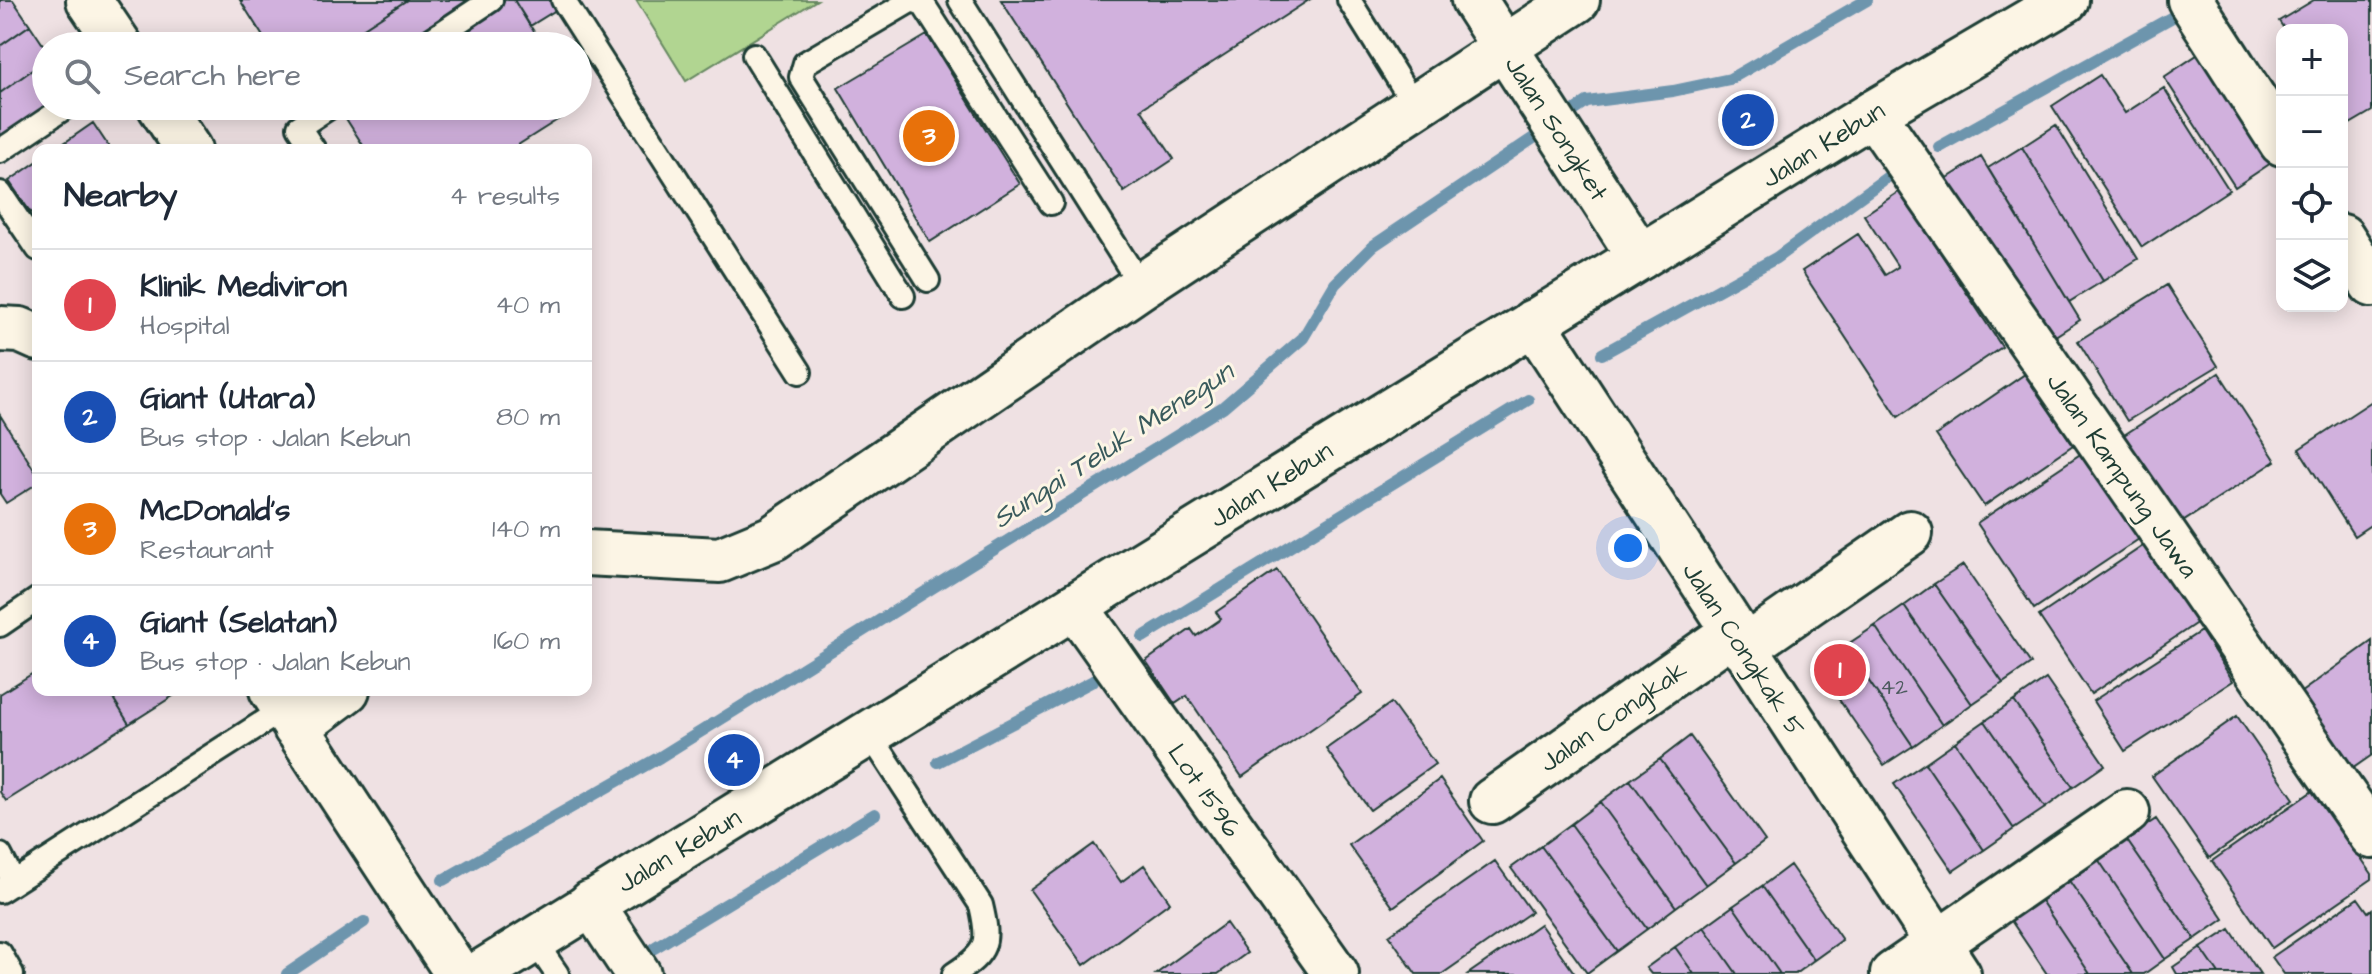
<!DOCTYPE html>
<meta charset="utf-8">
<style>
:root{--surface:#fff;--page:#f2f2f3;--text:#1f2937;--muted:#747a83;--line:#e0e1e3;--accent:#0b8043}
body{margin:0;font-family:"Architects Daughter",sans-serif;background:var(--page);color:var(--text)}
.controls{position:absolute;right:24px;top:24px;display:grid;overflow:hidden;border-radius:16px;box-shadow:0 4px 20px #0003}
.controls button{width:72px;height:72px;display:grid;place-items:center;padding:0;border:0;border-bottom:2px solid var(--line);background:var(--surface);color:var(--text);font:40px sans-serif}
.you{position:absolute;left:1628px;top:548px;width:28px;height:28px;margin:-20px;border:6px solid #fff;border-radius:50%;background:#1a73e8;box-shadow:0 0 0 12px #1a73e833}
.badge{display:grid;place-items:center;width:52px;height:52px;border-radius:50%;background:var(--accent);color:#fff;font-size:26px;font-weight:700}
.pin{position:absolute;translate:-50% -50%;border:4px solid #fff;box-shadow:0 2px 8px #0006}
.list{margin:0;padding:0;list-style:none}
h2{display:flex;justify-content:space-between;align-items:center;height:104px;margin:0;padding:0 32px;font-size:34px}
h2 small{font-size:26px;font-weight:400;color:var(--muted)}
.list li{display:grid;grid-template-columns:52px 1fr auto;gap:24px;align-items:center;box-sizing:border-box;height:112px;padding:0 32px;border-top:2px solid var(--line)}
.list b{display:block;font-size:30px;white-space:nowrap}
.list p{margin:0;font-size:26px;white-space:nowrap;color:var(--muted)}
.list em{font-size:26px;font-style:normal;color:var(--muted)}
.icon{flex:none;width:44px;height:44px;fill:none;stroke:currentColor;stroke-width:2;stroke-linecap:round;stroke-linejoin:round}
.map{position:relative;flex:none;width:2372px;height:974px;overflow:hidden}
.search{position:absolute;background:var(--surface);box-shadow:0 4px 20px #0003;left:32px;top:32px;width:560px;height:88px;display:flex;align-items:center;gap:20px;box-sizing:border-box;padding:0 28px;border-radius:44px;color:var(--muted);font-size:30px}
.panel{position:absolute;background:var(--surface);box-shadow:0 4px 20px #0003;left:32px;top:144px;width:560px;height:552px;border-radius:16px}
.map>svg:first-child{display:block}
.green{fill:#b1d591;stroke:#688962;stroke-width:2}
.lines{fill:none;stroke-linecap:round;stroke-linejoin:round}
.stream{stroke:#6d95ad;stroke-width:12}
.building{fill:#d1b1dd;stroke:#1f3d34;stroke-width:2}
.service-casing{stroke:#1f3d34;stroke-width:28}
.minor-casing{stroke:#1f3d34;stroke-width:50}
.secondary-casing{stroke:#1f3d34;stroke-width:50}
.service{stroke:#fcf5e5;stroke-width:22}
.minor{stroke:#fcf5e5;stroke-width:44}
.secondary{stroke:#fcf5e5;stroke-width:44}
.labels{text-anchor:middle;stroke-width:6;stroke-linejoin:round;paint-order:stroke}
.number-label{font-size:22px;fill:#4c5a5e}
.street-label{font-size:26px;fill:#1f3d34;stroke:#fcf5e5}
.water-label{font-size:28px;font-style:italic;fill:#395a5c;stroke:#fcf5e5}
</style>
<div class="map">
<svg width="2372" height="974" viewBox="0 0 2372 974">
<rect width="100%" height="100%" fill="#efe1e3"/>
<filter id="ink" filterUnits="userSpaceOnUse"><feTurbulence type="fractalNoise" baseFrequency=".0125" numOctaves="2"/><feDisplacementMap in="SourceGraphic" scale="16" xChannelSelector="R" yChannelSelector="G"/><feConvolveMatrix kernelMatrix="1 2 1 2 8 2 1 2 1" color-interpolation-filters="sRGB"/></filter>
<g filter="url(#ink)">
<!-- green -->
<path class="green" d="M636,0h181l-131,81z"/>
<g class="lines">
<!-- stream -->
<path class="stream" d="M1939,147l246,-137
M1602,354l174,-96 117,-85
M1143,637l385,-237
M938,762l155,-81
M443,880l217,-123 563,-350 80,-69 32,-54 38,-38 214,-144 86,-11 57,-12 137,-79
M654,948l221,-134
M287,974l77,-52"/>
</g>
<!-- building -->
<path class="building" d="M0,0h13l17,25 -30,21z
M240,0h167l-71,46h-67z
M407,0h107l29,46h-207z
M514,0h58l-42,26z
M1001,0h308l-168,109 33,50 -50,33z
M2314,0h58v111l-29,17 -1,-98h-57l-6,-9z
M30,25l16,24v11l-46,33v-47z
M927,35l93,149 -90,58 -92,-154z
M2206,49l71,110 -42,28 -71,-110z
M46,60v46h3l-49,34v-47z
M2100,75l25,38 39,-25 65,102 -87,57 -90,-141z
M578,100l3,5 -71,45h-144l-28,-44h240z
M93,123l18,27h-57z
M2056,125l82,134 -35,22 -81,-134z
M2022,147l81,134 -34,21 -81,-134z
M1981,157l99,163 -34,22 -100,-163z
M38,161v47l-7,5 -22,-32z
M1900,191l102,156 -104,70 -96,-146 56,-37 27,41 13,-8 -34,-52z
M2167,285l51,81 -91,55 -49,-80z
M2219,373l57,88 -98,64 -57,-88z
M2025,374l48,71 -89,61 -48,-71z
M2372,401v123l-18,12 -55,-87z
M0,415l38,61v7l-32,20 -6,-9z
M2085,451l57,86 -108,72 -57,-86z
M2146,544l52,78 -107,72 -52,-78z
M1963,565l68,99 -28,19 -69,-99z
M1277,570l85,124 -120,83 -55,-81 -12,8 -29,-43 45,-32 5,7 25,-17 -5,-7z
M1934,584l69,99 -31,21 -68,-98z
M1904,606l68,98 -30,21 -67,-99z
M1875,626l67,99 -29,21 -68,-100z
M2201,631l32,50 -108,70 -32,-50z
M2372,641v114l-26,18 -53,-75z
M1845,646l68,100 -29,19 -68,-99z
M38,670v20h70l21,34 -123,77 -6,-9v-98z
M2046,679l59,86 -32,22 -59,-86z
M108,690h61l4,6 -44,28z
M2014,701l59,86 -28,21 -60,-87z
M1391,703l44,61 -65,46 -44,-61z
M2237,716l57,83 -85,59 -57,-82z
M1985,721l60,87 -31,21 -59,-87z
M1690,736l75,105 -29,22 -76,-104z
M1955,742l59,87 -30,21 -59,-87z
M1660,759l76,104 -30,22 -76,-105z
M1925,763l59,87 -31,21 -59,-87z
M1440,779l43,62 -90,66 -44,-62z
M1630,780l76,105 -30,22 -76,-105z
M2314,790l58,84v5l-100,69 -60,-87z
M1600,802l76,105 -29,22 -76,-105z
M2156,819l68,100 -29,20 -69,-100z
M1571,824l76,105 -30,22 -76,-105z
M2126,839l69,100 -30,20 -67,-100z
M1094,844l27,38 23,-17 26,37 -86,63 -54,-75z
M1541,846l76,105 -30,22 -76,-105z
M2098,859l67,100 -21,15h-11l-65,-95z
M1495,861l36,51 -89,62h-26l-27,-39z
M1790,865l52,75 -28,20 -52,-74z
M2068,879l65,95h-43l-50,-75z
M1762,886l52,74 -19,14h-15l-47,-68z
M2358,898l10,14 4,-3v65h-88l-12,-17z
M2040,899l50,75h-43l-37,-55z
M1733,906l47,68h-43l-33,-47z
M1226,923l21,30 -29,21h-62z
M1540,924l35,50h-107z
M1704,927l33,47h-43l-19,-27z
M2230,929l30,45h-41l-18,-26z
M1675,947l19,27h-43l-5,-6z
M2201,948l18,26h-42l-4,-7z"/>
<g class="lines">
<defs>
<path id="service" d="M563,0l237,372
M960,0l181,286
M1349,0l66,106
M422,46l69,-46
M754,55l149,241
M314,150l-15,-23 32,-21
M0,151l67,-45
M0,193l38,56
M928,280l-127,-203 4,-14 107,-63 11,4 128,199
M0,625l38,-26
M869,733l112,172c9,38 7,47 -27,69
M0,855l14,27
M0,891l284,-182
M533,939l24,35
M0,953l12,21"/>
<path id="minor" d="M89,0l31,46
M1474,0l166,257
M2190,0l92,143
M160,106l29,44
M1873,113l499,723
M2342,237l30,47
M1533,322l425,652
M0,329l20,1 18,8
M586,553l134,7 53,-22 368,-252 436,-286
M1075,606l261,368
M1744,648l166,-115
M272,690l186,284
M296,728l51,-38
M1492,801l241,-169
M591,903l47,71
M1893,974l234,-162"/>
<path id="secondary" d="M479,974l1394,-861 193,-113"/>
</defs>
<!-- service casing -->
<use href="#service" class="service-casing"/>
<!-- minor casing -->
<use href="#minor" class="minor-casing"/>
<!-- secondary casing -->
<use href="#secondary" class="secondary-casing"/>
<!-- service -->
<use href="#service" class="service"/>
<!-- minor -->
<use href="#minor" class="minor"/>
<!-- secondary -->
<use href="#secondary" class="secondary"/>
</g>
</g>
<g class="labels">
<!-- number labels -->
<g class="number-label">
<text x="1894" y="694">42</text>
</g>
<!-- street labels -->
<g class="street-label">
<text transform="translate(1557 128) rotate(57)" y="9">Jalan Songket</text>
<text transform="translate(1823 144) rotate(-32)" y="9">Jalan Kebun</text>
<text transform="translate(2123 475) rotate(55)" y="9">Jalan Kampung Jawa</text>
<text transform="translate(1271 484) rotate(-32)" y="9">Jalan Kebun</text>
<text transform="translate(1744 649) rotate(57)" y="9">Jalan Congkak 5</text>
<text transform="translate(1613 716) rotate(-35)" y="9">Jalan Congkak</text>
<text transform="translate(1205 790) rotate(55)" y="9">Lot 1596</text>
<text transform="translate(679 850) rotate(-31)" y="9">Jalan Kebun</text>
</g>
<!-- water labels -->
<g class="water-label">
<text transform="translate(1112 444) rotate(-33)" y="10">Sungai Teluk Menegun</text>
</g>
</g>
</svg>
<div class="controls">
<button>+</button>
<button>−</button>
<button><svg class="icon" aria-label="locate" viewBox="0 0 24 24"><circle cx="12" cy="12" r="6"/><path d="M12 2v4M12 18v4M2 12h4M18 12h4"/></svg></button>
<button><svg class="icon" aria-label="layers" viewBox="0 0 24 24"><path d="M12 4l9 5-9 5-9-5zM3 14l9 5 9-5"/></svg></button>
</div>
<div class="you"></div>
<div class="pin badge" style="left:1840px;top:670px;background:#e0444e">1</div>
<div class="pin badge" style="left:1748px;top:120px;background:#1a4fb4">2</div>
<div class="pin badge" style="left:929px;top:136px;background:#e8710a">3</div>
<div class="pin badge" style="left:734px;top:760px;background:#1a4fb4">4</div>
<div class="search"><svg class="icon" aria-label="search" viewBox="0 0 24 24"><circle cx="10" cy="10" r="6"/><path d="M15 15l6 6"/></svg>Search here</div>
<section class="panel">
<h2>Nearby<small>4 results</small></h2>
<ul class="list">
<li><span class="badge" style="background:#e0444e">1</span><div><b>Klinik Mediviron</b><p>Hospital</p></div><em>40 m</em></li>
<li><span class="badge" style="background:#1a4fb4">2</span><div><b>Giant (Utara)</b><p>Bus stop · Jalan Kebun</p></div><em>80 m</em></li>
<li><span class="badge" style="background:#e8710a">3</span><div><b>McDonald's</b><p>Restaurant</p></div><em>140 m</em></li>
<li><span class="badge" style="background:#1a4fb4">4</span><div><b>Giant (Selatan)</b><p>Bus stop · Jalan Kebun</p></div><em>160 m</em></li>
</ul>
</section>
</div>
